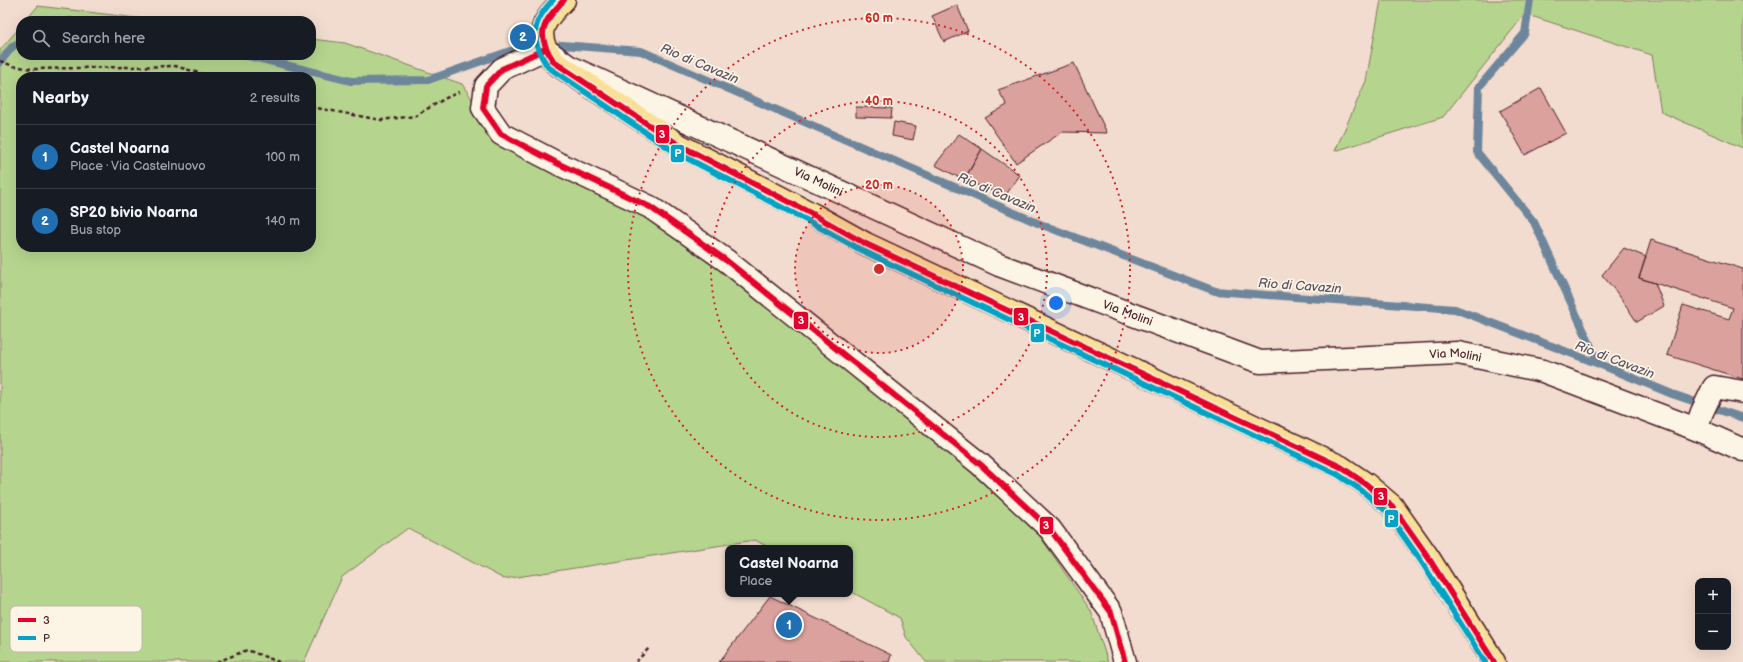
<!DOCTYPE html>
<meta charset="utf-8">
<style>
:root{--surface:#171b24;--page:#20242c;--text:#f1f3f6;--muted:#9ea1a6;--line:#363941;--accent:#1f6fb2}
body{margin:0;font-family:"Balsamiq Sans",sans-serif;background:var(--page);color:var(--text)}
.controls{position:absolute;right:12px;bottom:12px;display:grid;overflow:hidden;border-radius:8px;box-shadow:0 4px 16px #0002}
.controls button{width:36px;height:36px;display:grid;place-items:center;padding:0;border:0;border-bottom:1px solid var(--line);background:var(--surface);color:var(--text);font:20px sans-serif}
.you{position:absolute;left:1056px;top:303px;width:14px;height:14px;margin:-10px;border:3px solid #fff;border-radius:50%;background:#1a73e8;box-shadow:0 0 0 6px #1a73e833}
.badge{display:grid;place-items:center;width:26px;height:26px;border-radius:50%;background:var(--accent);color:#fff;font-size:13px;font-weight:700}
.pin{position:absolute;translate:-50% -50%;border:2px solid #fff;box-shadow:0 1px 4px #0006}
.popup{position:absolute;left:725px;top:545px;width:128px;height:52px;box-sizing:border-box;display:grid;place-content:center;border-radius:8px;background:var(--surface);filter:drop-shadow(0 1px 3px #0005);font-size:13px;white-space:nowrap;color:var(--muted)}
.popup b{font-size:15px;color:var(--text)}
.popup::after{content:'';position:absolute;left:50%;top:100%;margin-left:-8px;border:8px solid transparent;border-top-color:var(--surface)}
.list{margin:0;padding:0;list-style:none}
h2{display:flex;justify-content:space-between;align-items:center;height:52px;margin:0;padding:0 16px;font-size:17px}
h2 small{font-size:13px;font-weight:400;color:var(--muted)}
.list li{display:grid;grid-template-columns:26px 1fr auto;gap:12px;align-items:center;box-sizing:border-box;height:64px;padding:0 16px;border-top:1px solid var(--line)}
.list b{display:block;font-size:15px;white-space:nowrap}
.list p{margin:0;font-size:13px;white-space:nowrap;color:var(--muted)}
.list em{font-size:13px;font-style:normal;color:var(--muted)}
.icon{flex:none;width:22px;height:22px;fill:none;stroke:currentColor;stroke-width:2;stroke-linecap:round;stroke-linejoin:round}
.map{position:relative;flex:none;width:1743px;height:662px;overflow:hidden}
.search{position:absolute;background:var(--surface);box-shadow:0 4px 16px #0002;left:16px;top:16px;width:300px;height:44px;display:flex;align-items:center;gap:10px;box-sizing:border-box;padding:0 14px;border-radius:16px;color:var(--muted);font-size:15px}
.panel{position:absolute;background:var(--surface);box-shadow:0 4px 16px #0002;left:16px;top:72px;width:300px;height:180px;border-radius:16px}
.map>svg:first-child{display:block}
.green{fill:#b5d58e;stroke:#807a5c;fill-rule:evenodd}
.lines{fill:none;stroke-linecap:round;stroke-linejoin:round}
.stream{stroke:#6e869c;stroke-width:8}
.building{fill:#dba19d;stroke:#4a1f2b}
.minor-casing{stroke:#4a1f2b;stroke-width:25}
.major-casing{stroke:#4a1f2b;stroke-width:25}
.path{stroke:#4a1f2b;stroke-width:2.5;stroke-dasharray:4 3;stroke-linecap:butt}
.minor{stroke:#fcf5e5;stroke-width:22}
.major{stroke:#fadf96;stroke-width:22}
.bus-1-casing{stroke:#fcf5e5;stroke-width:9}
.bus-2-casing{stroke:#fcf5e5;stroke-width:9}
.bus-1{stroke:#e4002b;stroke-width:6}
.bus-2{stroke:#04a2c6;stroke-width:6}
.ring{fill:none;stroke:#d62828;stroke-width:2;stroke-dasharray:2 4}
.labels{text-anchor:middle;stroke-width:3.5;stroke-linejoin:round;paint-order:stroke}
.street-label{font-size:12px;fill:#4a1f2b;stroke:#fcf5e5}
.water-label{font-size:13px;font-style:italic;fill:#5c5264;stroke:#fcf5e5}
.key{fill:#fcf5e5;stroke:#c7b5ad;stroke-width:1}
.key-label{font-size:11px;fill:#4a1f2b}
.centre{fill:#d62828;stroke:#fcf5e5;stroke-width:2}
.ring-label{font-size:12px;text-anchor:middle;font-weight:bold;fill:#d62828;stroke:#fcf5e5;stroke-width:3.5;stroke-linejoin:round;paint-order:stroke}
.line-badge{stroke:#fcf5e5;stroke-width:1.5}
.badge-label{font-size:11px;text-anchor:middle;font-weight:bold;fill:#fff}
</style>
<div class="map">
<svg width="1743" height="662" viewBox="0 0 1743 662">
<rect width="100%" height="100%" fill="#f2dccf"/>
<filter id="ink" filterUnits="userSpaceOnUse"><feTurbulence type="fractalNoise" baseFrequency=".025" numOctaves="2"/><feDisplacementMap in="SourceGraphic" scale="8" xChannelSelector="R" yChannelSelector="G"/><feConvolveMatrix kernelMatrix="1 2 1 2 8 2 1 2 1" color-interpolation-filters="sRGB"/></filter>
<g filter="url(#ink)">
<!-- green -->
<path class="green" d="M1381,0h362v148l-82,-36 -9,-57 -127,-41 -82,103 -108,34 31,-70z
M38,6l124,15h-137z
M21,26v29h290v-16l34,4 117,41 33,50 152,76 331,260 57,59 56,82 17,51h-182l-20,-25 -6,-19 -50,-27v-43h-80l-15,-8 -251,39 -96,-51 -66,49 -38,85h-304v-612zM21,77h290v170h-290z"/>
<g class="lines">
<!-- stream -->
<path class="stream" d="M1530,0l-5,33 -46,54 -2,65 57,70 65,142
M69,21h1
M550,48l12,-3 79,6 399,173 175,67 240,18 144,55 73,30 71,24
M244,55l107,26 77,-1 82,-29h15
M0,62l12,-15 9,-6"/>
</g>
<!-- building -->
<path class="building" d="M957,5l11,26 -24,11 -12,-26z
M1074,63l33,70 -45,-1 -46,31 -31,-45 22,-13 -9,-15z
M1541,88l25,45 -41,22 -25,-44z
M856,107l36,1 -1,10 -35,-1z
M894,122l22,4 -3,14 -21,-4z
M959,134l23,15 -18,31 -29,-15z
M982,149l38,26 -15,21 -41,-16z
M1651,240l92,29v110l-76,-24 16,-50 46,14 4,-11 -94,-30z
M1624,248l22,9 -7,21 16,5 9,23 -27,16 -19,-28 -16,-19z
M770,596l121,59 -2,7h-170z"/>
<g class="lines">
<defs>
<g id="minor">
<path d="M1696,429l6,-17 12,-25 29,5"/>
<path id="s1" d="M1125,662l-14,-50 -61,-83 -70,-65 -253,-203 -77,-54 -91,-43 -58,-30 -18,-26 3,-22 16,-17 43,-20 23,17 431,199 261,97 198,-9 85,18 153,58 47,21"/>
</g>
<path id="major" d="M564,0c-22,22 -31,34 -10,62l125,83 135,70 52,29 475,223 25,17 26,22 36,51 66,105"/>
</defs>
<!-- minor casing -->
<use href="#minor" class="minor-casing"/>
<!-- major casing -->
<use href="#major" class="major-casing"/>
<!-- path -->
<path class="path" d="M0,61l13,5 19,3 143,-3 38,11
M311,107l70,13 34,-4 31,-18 13,-6
M217,662l30,-12 32,12
M636,662l13,-14"/>
<!-- minor -->
<use href="#minor" class="minor"/>
<!-- major -->
<use href="#major" class="major"/>
<defs>
<path id="bus-1" d="M564,0c-22,23 -29,34 -10,62l125,83 135,70 52,29 475,223 25,17 26,22 36,51 66,105
M545,49l-43,20 -16,17 -3,22 18,26 58,30 91,43 77,54 253,203 70,65 61,83 14,50"/>
<path id="bus-2" d="M553,0c-23,24 -23,40 -5,67l127,85 135,70 53,29 474,223 24,16 25,21 35,50 64,101"/>
</defs>
<!-- bus-1 casing -->
<use href="#bus-1" class="bus-1-casing"/>
<!-- bus-2 casing -->
<use href="#bus-2" class="bus-2-casing"/>
<!-- bus-1 -->
<use href="#bus-1" class="bus-1"/>
<!-- bus-2 -->
<use href="#bus-2" class="bus-2"/>
</g>
</g>
<!-- distance rings -->
<circle cx="879" cy="269" r="84" fill="#d62828" fill-opacity=".12"/>
<g class="ring">
<circle cx="879" cy="269" r="84"/>
<circle cx="879" cy="269" r="168"/>
<circle cx="879" cy="269" r="251"/>
</g>
<g class="labels">
<!-- street labels -->
<g class="street-label">
<text dy="4" stroke="none"><textPath href="#s1" startOffset="1264">Via Molini</textPath></text>
<text dy="4" stroke="none"><textPath href="#s1" startOffset="1600">Via Molini</textPath></text>
<text dy="4" stroke="none"><textPath href="#s1" startOffset="1937">Via Molini</textPath></text>
</g>
<!-- water labels -->
<g class="water-label">
<text transform="translate(700 63) rotate(23)" y="5">Rio di Cavazin</text>
<text transform="translate(997 192) rotate(23)" y="5">Rio di Cavazin</text>
<text transform="translate(1300 285) rotate(4)" y="5">Rio di Cavazin</text>
<text transform="translate(1615 359) rotate(21)" y="5">Rio di Cavazin</text>
</g>
</g>
<!-- legend -->
<rect x="10" y="606" width="132" height="46" rx="6" class="key"/>
<rect x="18" y="618" width="18" height="4" fill="#e4002b"/>
<rect x="18" y="636" width="18" height="4" fill="#04a2c6"/>
<g class="key-label">
<text x="43" y="624">3</text>
<text x="43" y="642">P</text>
</g>
<circle cx="879" cy="269" r="6" class="centre"/>
<g class="ring-label">
<text x="879" y="22">60 m</text>
<text x="879" y="105">40 m</text>
<text x="879" y="189">20 m</text>
</g>
<g class="line-badge">
<rect x="655" y="124" width="15" height="20" rx="4" fill="#e4002b"/>
<rect x="670" y="144" width="15" height="19" rx="4" fill="#04a2c6"/>
<rect x="1013" y="307" width="16" height="19" rx="4" fill="#e4002b"/>
<rect x="793" y="311" width="16" height="19" rx="4" fill="#e4002b"/>
<rect x="1030" y="323" width="15" height="20" rx="4" fill="#04a2c6"/>
<rect x="1373" y="487" width="15" height="19" rx="4" fill="#e4002b"/>
<rect x="1384" y="509" width="15" height="19" rx="4" fill="#04a2c6"/>
<rect x="1039" y="516" width="15" height="19" rx="4" fill="#e4002b"/>
</g>
<g class="badge-label">
<text x="662" y="138">3</text>
<text x="678" y="157">P</text>
<text x="1021" y="321">3</text>
<text x="801" y="324">3</text>
<text x="1037" y="337">P</text>
<text x="1381" y="500">3</text>
<text x="1391" y="523">P</text>
<text x="1046" y="529">3</text>
</g>
</svg>
<div class="controls">
<button>+</button>
<button>−</button>
</div>
<div class="you"></div>
<div class="pin badge" style="left:789px;top:625px">1</div>
<div class="popup"><b>Castel Noarna</b>Place</div>
<div class="pin badge" style="left:523px;top:37px">2</div>
<div class="search"><svg class="icon" aria-label="search" viewBox="0 0 24 24"><circle cx="10" cy="10" r="6"/><path d="M15 15l6 6"/></svg>Search here</div>
<section class="panel">
<h2>Nearby<small>2 results</small></h2>
<ul class="list">
<li><span class="badge">1</span><div><b>Castel Noarna</b><p>Place · Via Castelnuovo</p></div><em>100 m</em></li>
<li><span class="badge">2</span><div><b>SP20 bivio Noarna</b><p>Bus stop</p></div><em>140 m</em></li>
</ul>
</section>
</div>
